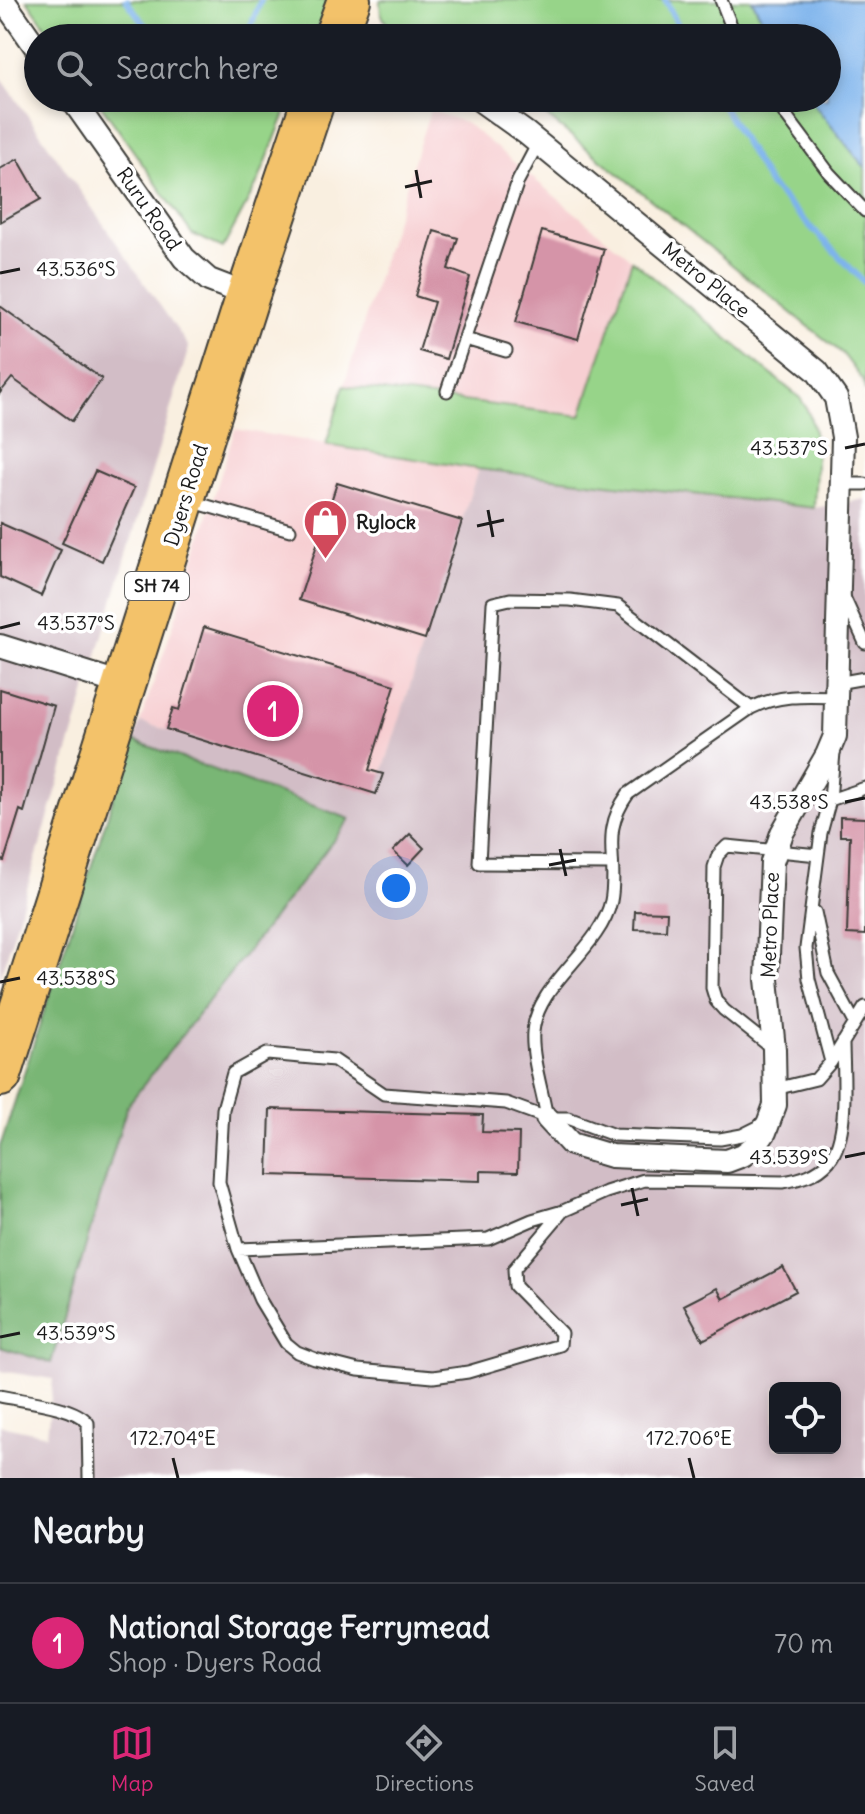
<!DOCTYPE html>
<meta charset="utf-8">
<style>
:root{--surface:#171b24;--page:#20242c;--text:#f1f3f6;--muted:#9ea1a6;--line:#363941;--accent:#db2777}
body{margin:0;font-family:Delius,sans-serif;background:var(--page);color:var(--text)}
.controls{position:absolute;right:24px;bottom:24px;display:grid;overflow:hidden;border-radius:12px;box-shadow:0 4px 12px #0003}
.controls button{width:72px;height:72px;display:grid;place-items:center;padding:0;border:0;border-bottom:2px solid var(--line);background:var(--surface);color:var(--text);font:40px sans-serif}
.you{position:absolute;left:396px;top:888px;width:28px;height:28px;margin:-20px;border:6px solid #fff;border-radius:50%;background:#1a73e8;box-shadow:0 0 0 12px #1a73e833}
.badge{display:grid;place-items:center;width:52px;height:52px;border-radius:50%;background:var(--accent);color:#fff;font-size:26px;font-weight:700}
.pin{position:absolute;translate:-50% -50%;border:4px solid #fff;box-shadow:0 2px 8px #0006}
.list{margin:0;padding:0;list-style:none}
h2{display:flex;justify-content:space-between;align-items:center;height:104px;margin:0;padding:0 32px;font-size:34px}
h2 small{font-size:26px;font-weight:400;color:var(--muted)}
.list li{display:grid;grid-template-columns:52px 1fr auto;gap:24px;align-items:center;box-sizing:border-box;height:120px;padding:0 32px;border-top:2px solid var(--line)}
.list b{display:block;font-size:30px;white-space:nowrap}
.list p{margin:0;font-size:26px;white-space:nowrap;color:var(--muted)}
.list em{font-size:26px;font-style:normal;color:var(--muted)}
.icon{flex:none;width:44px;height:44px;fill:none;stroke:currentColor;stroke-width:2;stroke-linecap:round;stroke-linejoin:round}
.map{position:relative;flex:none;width:865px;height:1478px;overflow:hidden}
.search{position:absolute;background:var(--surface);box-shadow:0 4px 12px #0003;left:24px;right:24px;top:24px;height:88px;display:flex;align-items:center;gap:20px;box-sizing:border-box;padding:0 28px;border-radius:44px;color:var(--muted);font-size:30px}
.sheet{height:224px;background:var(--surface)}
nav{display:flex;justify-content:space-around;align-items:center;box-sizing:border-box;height:112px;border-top:2px solid var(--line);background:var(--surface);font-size:22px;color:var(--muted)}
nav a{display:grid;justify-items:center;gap:4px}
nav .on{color:var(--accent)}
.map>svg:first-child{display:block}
.built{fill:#f7cfd2}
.industrial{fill:#d2bdc6;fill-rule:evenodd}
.green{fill:#97d489;stroke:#5a7852;stroke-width:2}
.forest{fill:#79b675;stroke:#4a6948;stroke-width:2}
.water{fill:#7db3ec;stroke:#4c6884;stroke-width:2}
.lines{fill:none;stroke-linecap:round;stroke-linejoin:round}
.stream{stroke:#7db3ec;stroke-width:6}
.building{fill:#d594a8}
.lane-casing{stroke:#3d3c39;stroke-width:15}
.street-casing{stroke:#3d3c39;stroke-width:26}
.highway-casing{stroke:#3d3c39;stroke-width:46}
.lane{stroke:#fff;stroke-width:11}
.street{stroke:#fff;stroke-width:22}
.highway{stroke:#f3c26a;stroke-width:42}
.ticks{fill:none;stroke:#1c1c1c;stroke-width:3}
.labels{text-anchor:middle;stroke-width:7;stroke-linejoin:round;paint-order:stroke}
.shield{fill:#fff;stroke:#606060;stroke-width:2}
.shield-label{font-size:18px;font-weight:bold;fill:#1c1c1c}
.street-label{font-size:20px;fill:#1c1c1c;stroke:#fff}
.poi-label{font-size:20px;font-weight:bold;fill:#1c1c1c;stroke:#fff;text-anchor:start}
.ticks-label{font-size:20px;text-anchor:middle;fill:#1c1c1c;stroke:#fff;stroke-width:7;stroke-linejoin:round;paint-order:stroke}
</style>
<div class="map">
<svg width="865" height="1478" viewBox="0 0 865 1478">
<rect width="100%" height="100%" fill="#fff"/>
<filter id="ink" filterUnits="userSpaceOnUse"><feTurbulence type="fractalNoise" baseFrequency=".0125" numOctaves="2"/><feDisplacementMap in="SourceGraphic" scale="16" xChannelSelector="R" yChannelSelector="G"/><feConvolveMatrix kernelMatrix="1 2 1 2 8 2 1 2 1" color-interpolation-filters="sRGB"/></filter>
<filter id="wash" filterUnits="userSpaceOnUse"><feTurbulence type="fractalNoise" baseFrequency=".006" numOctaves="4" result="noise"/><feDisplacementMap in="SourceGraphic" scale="32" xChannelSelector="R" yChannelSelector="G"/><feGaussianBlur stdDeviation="1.8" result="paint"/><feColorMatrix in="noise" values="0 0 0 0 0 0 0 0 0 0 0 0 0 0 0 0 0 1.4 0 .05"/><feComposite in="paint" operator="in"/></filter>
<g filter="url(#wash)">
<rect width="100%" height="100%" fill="#f9efe0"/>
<!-- built -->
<path class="built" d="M430,110l36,13 334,275 9,11 6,30 -337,30 -102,325 -236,-72 36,-105 59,-188 91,15z"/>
<!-- industrial -->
<path class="industrial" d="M0,76l189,271 -189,632z
M478,469l336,39 51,-9v979h-865v-53l47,10 6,-56 -53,-8v-199l140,-450 236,72zM775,1388h60v60h-60z"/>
<!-- green -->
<path class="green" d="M27,0h302l-15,38h-260z
M380,0h372l20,38h-368c-15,-10 -25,-19 -24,-38z
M96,98h195l-33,84 -35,66 -31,-14z
M524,98h285l56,70v224l-2,-11 -20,-27z
M632,260l168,138c23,30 15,74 14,110l-336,-39 -152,-24 18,-59 237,30z"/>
<!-- forest -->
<path class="forest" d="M132,740l218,79 -223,287 -76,257 -51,-16v-200z"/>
<!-- water -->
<path class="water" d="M752,0h113v168l-56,-70h18v-60h-55z"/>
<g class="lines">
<!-- stream -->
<path class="stream" d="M126,0l29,38
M665,0l20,38
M246,38l15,-38
M718,98l51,86 96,99"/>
</g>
<g id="blocks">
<!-- building -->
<path class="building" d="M18,159l23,40 -41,23v-53z
M434,231l24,7 -10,31 22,8 -24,82 -27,-8 15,-49 -19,-6z
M542,231l62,18 -26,90 -62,-17z
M0,306l102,73 -30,42 -60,-43 -12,15z
M95,471l39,17 -32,73 -40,-18z
M337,483l125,38 -37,118 -126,-39z
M0,523l61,27 -20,46 -41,-19z
M204,627l191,58 -26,85 14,4 -7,20 -210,-65 7,-21 6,2z
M0,689l54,17 -30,106 -4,-2 -16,51 -4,-1z
M840,817l25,1v117l-18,-1 3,-98h-10z
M410,834l14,14 -16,17 -15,-14z
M635,911l32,1 -1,18 -32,-1z
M270,1109l213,6 -1,17 37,1 -1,39 -37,-1v10l-213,-6z
M783,1267l13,24 -93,49 -19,-35 33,-17 6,11z"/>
</g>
</g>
<g filter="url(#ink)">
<use href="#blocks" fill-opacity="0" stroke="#3d3c39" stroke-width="2"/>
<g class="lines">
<defs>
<path id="lane" d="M721,0l15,38
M773,98l56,75 36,38
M465,339l41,12
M447,391l71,-210 20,-38
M843,484h22
M190,501l100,29
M844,597l21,46
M837,683l28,-5
M830,800l35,-12
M611,864l-132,-1 14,-260 17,-4 60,1 48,6 133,102
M815,912l13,61 27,50
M773,1049l-49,-39 -8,-9 -4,-13 2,-121 4,-12 9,-9 91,9
M831,1062l-22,-83 -3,-31 15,-115 9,-33 4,-48
M775,1089l41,-10 15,-17 34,-55
M547,1118c-4,-25 -16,-61 -14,-86 4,-49 67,-82 78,-131 8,-42 -12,-67 17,-107l123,-86c28,-14 56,-12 86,-11
M563,1211l-49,58 1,17 46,47 -1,12 -92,27 -35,5 -75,-7 -43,-11 -18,-7 -11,-9 -26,-43 -22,-51 -19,-67 4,-73 10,-36 34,-19 67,6 50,34 122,9 41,15h21l46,17 106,4 22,-4 16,-8 6,-6
M238,1249l250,-10 44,-19 31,-9 43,-19 38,-12 139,2c17,-3 34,-7 46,-21 21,-26 14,-86 14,-119
M0,1396c23,5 74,9 88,27l1,55"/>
<path id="street" d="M3,0l35,50
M71,98l113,160 25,22 39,15
M477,98l49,35 291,238 19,27 7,39 -8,299 -8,19 -45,78 -10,29 -5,117 7,70 1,56 -10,27 -10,14 -12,9 -16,6 -116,-5 -40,-12 -24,-26
M0,646l125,39"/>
<path id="highway" d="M335,38l14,-38
M0,1075l248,-780 66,-197"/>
</defs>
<!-- lane casing -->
<use href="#lane" class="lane-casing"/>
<!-- street casing -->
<use href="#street" class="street-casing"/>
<!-- highway casing -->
<use href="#highway" class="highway-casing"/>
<!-- lane -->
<use href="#lane" class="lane"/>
<!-- street -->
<use href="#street" class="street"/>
<!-- highway -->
<use href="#highway" class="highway"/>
</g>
</g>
<!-- ticks -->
<path class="ticks" d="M416,170l5,28M405,187l27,-6M0,273l20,-4M845,448l20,-4M488,510l5,27M477,526l27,-6M0,628l20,-5M845,802l20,-4M560,849l6,27M549,865l27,-5M0,982l20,-4M845,1157l20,-4M632,1188l6,28M621,1205l27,-6M0,1337l20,-4M173,1458l5,20M689,1458l5,20"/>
<!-- icons -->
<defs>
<symbol id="shop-pin" viewBox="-11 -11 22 30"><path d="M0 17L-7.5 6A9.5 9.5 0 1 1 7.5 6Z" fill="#d1495b" stroke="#fff"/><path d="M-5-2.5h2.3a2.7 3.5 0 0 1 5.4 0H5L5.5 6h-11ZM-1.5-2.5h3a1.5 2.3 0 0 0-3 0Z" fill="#fff"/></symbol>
</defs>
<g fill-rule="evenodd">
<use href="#shop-pin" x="300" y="496" width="51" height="69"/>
</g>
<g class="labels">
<!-- shield labels -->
<rect class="shield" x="125" y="572" width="64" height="28" rx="6"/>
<g class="shield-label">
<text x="157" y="592">SH 74</text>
</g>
<!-- street labels -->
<g class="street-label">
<text transform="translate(149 209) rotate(55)" y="7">Ruru Road</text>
<text transform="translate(706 280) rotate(39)" y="7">Metro Place</text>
<text transform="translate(186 495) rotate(-73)" y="7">Dyers Road</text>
<text transform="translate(770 925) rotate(-88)" y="7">Metro Place</text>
</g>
<!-- poi labels -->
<g class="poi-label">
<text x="356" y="529">Rylock</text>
</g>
</g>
<g class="ticks-label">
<text x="76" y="276">43.536°S</text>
<text x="789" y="455">43.537°S</text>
<text x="76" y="630">43.537°S</text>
<text x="789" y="809">43.538°S</text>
<text x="76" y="985">43.538°S</text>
<text x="789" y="1164">43.539°S</text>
<text x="76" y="1340">43.539°S</text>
<text x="173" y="1445">172.704°E</text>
<text x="689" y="1445">172.706°E</text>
</g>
</svg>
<div class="controls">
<button><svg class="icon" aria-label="locate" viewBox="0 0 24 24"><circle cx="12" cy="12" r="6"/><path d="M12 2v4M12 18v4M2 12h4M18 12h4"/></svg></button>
</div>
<div class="you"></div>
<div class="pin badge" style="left:273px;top:711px">1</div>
<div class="search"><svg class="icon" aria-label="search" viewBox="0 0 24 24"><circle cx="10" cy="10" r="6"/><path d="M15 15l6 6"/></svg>Search here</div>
</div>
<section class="sheet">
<h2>Nearby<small></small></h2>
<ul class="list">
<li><span class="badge">1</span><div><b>National Storage Ferrymead</b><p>Shop · Dyers Road</p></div><em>70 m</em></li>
</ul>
</section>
<nav>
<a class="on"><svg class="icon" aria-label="map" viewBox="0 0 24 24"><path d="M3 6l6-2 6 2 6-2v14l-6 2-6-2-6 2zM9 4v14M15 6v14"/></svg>Map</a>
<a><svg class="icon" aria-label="directions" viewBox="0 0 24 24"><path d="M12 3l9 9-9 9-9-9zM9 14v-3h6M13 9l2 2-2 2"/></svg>Directions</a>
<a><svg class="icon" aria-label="saved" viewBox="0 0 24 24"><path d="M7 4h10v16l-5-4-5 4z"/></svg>Saved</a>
</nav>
